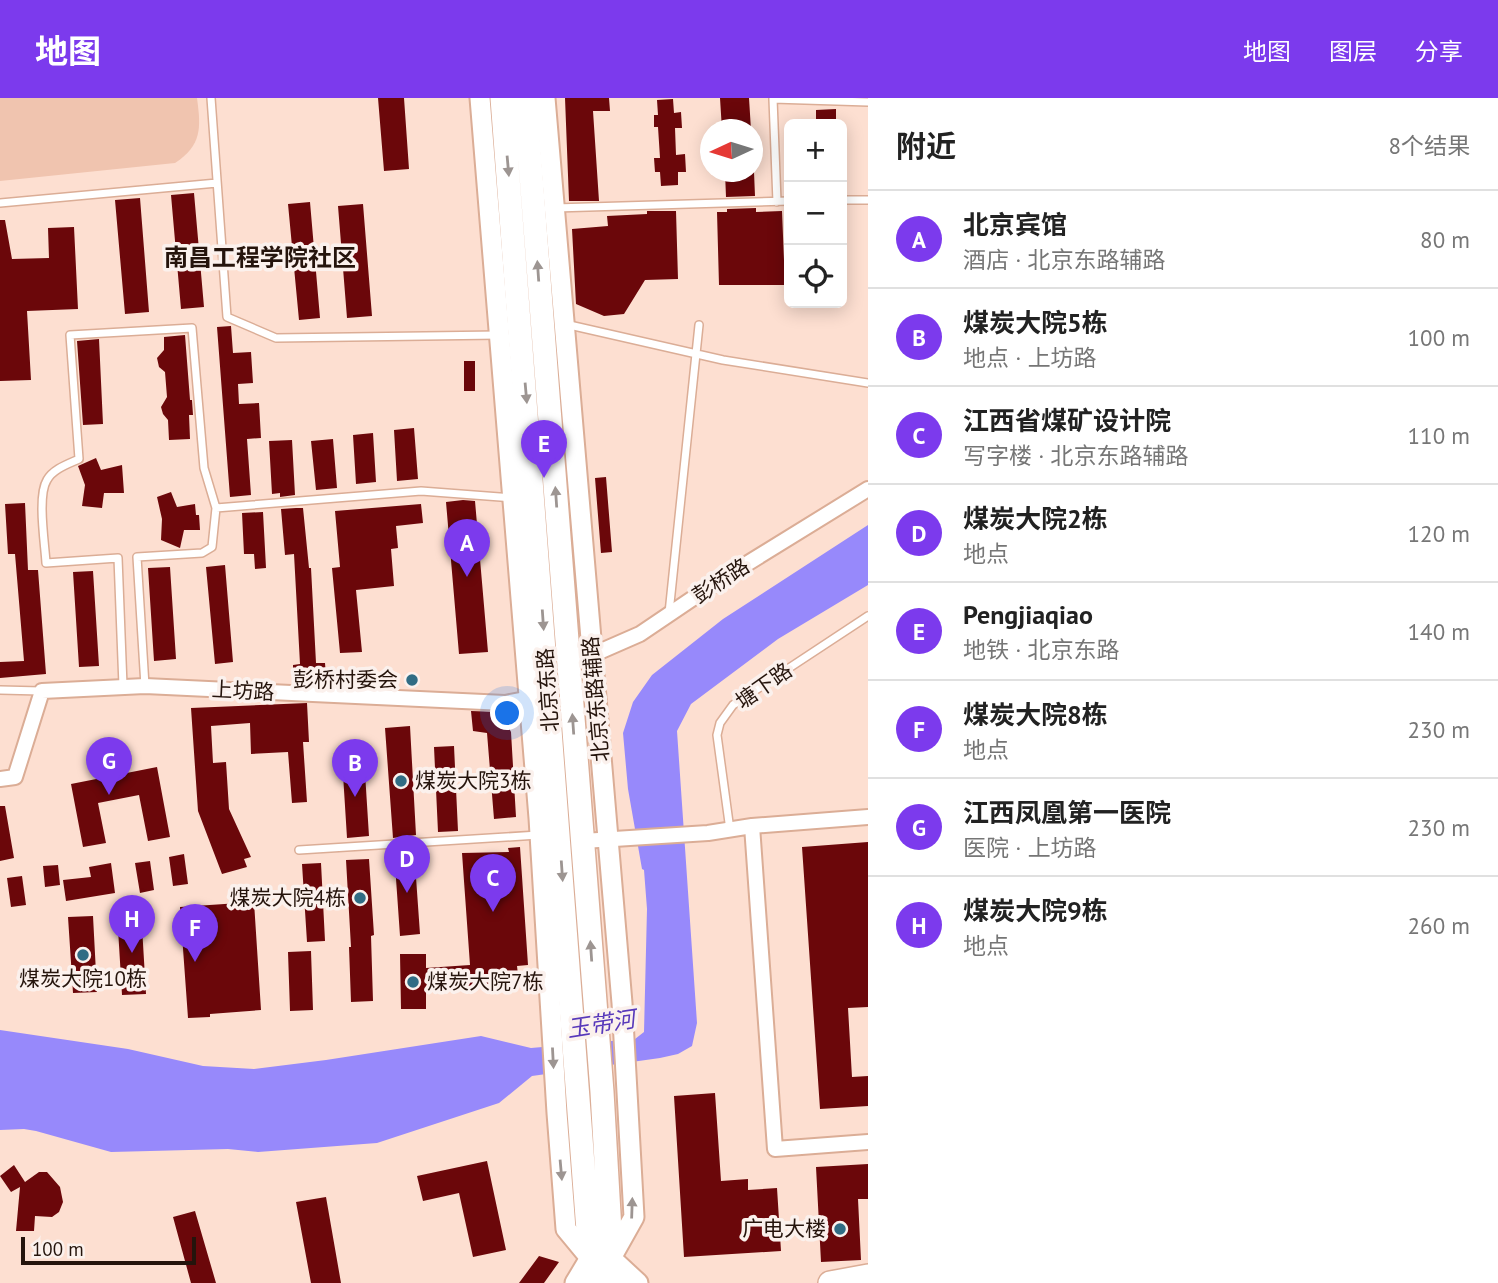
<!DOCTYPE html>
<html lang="zh">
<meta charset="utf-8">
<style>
:root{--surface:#fff;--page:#f6f6f6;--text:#222;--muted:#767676;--line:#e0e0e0;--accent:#7c3aed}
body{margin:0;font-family:"PT Sans","Noto Sans SC",sans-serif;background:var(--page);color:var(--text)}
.controls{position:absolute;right:21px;top:21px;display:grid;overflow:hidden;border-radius:10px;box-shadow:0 4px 18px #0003}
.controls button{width:63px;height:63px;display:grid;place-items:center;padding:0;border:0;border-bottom:2px solid var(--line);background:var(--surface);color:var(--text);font:35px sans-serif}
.compass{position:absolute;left:700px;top:21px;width:63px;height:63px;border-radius:50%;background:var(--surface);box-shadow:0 4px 18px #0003;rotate:266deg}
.scale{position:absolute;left:21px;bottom:18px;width:175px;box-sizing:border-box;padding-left:7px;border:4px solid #25140c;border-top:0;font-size:19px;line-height:24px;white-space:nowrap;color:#25140c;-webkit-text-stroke:5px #fbf1ed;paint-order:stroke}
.you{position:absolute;left:508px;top:616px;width:24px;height:24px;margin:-18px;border:5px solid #fff;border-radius:50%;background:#1a73e8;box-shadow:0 0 0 10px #1a73e833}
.badge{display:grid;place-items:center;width:46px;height:46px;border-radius:50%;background:var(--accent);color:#fff;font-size:23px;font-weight:700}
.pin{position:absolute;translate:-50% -58px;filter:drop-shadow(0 2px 4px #0008)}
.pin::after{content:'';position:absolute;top:37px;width:24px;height:21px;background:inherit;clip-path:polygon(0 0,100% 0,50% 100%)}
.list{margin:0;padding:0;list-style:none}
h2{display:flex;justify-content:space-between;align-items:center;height:91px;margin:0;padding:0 28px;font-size:30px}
h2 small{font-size:23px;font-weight:400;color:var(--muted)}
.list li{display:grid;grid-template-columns:46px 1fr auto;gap:21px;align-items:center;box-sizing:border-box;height:98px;padding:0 28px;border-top:2px solid var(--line)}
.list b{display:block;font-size:26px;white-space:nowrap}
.list p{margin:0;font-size:23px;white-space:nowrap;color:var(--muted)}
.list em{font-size:23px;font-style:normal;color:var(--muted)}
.icon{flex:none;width:38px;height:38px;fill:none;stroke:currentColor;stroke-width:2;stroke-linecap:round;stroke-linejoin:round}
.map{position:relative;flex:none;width:868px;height:1185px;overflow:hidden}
header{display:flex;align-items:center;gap:42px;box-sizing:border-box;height:98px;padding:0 35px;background:var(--accent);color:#fff}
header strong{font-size:33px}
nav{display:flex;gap:38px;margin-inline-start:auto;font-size:24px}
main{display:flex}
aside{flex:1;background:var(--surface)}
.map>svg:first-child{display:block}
.green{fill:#f0c4af}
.water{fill:#9789fb}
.building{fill:#6b070a}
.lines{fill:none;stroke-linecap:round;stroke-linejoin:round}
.lane-casing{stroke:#dbad96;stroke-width:10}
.street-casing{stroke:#dbad96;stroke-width:18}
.secondary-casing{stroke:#dbad96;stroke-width:23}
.primary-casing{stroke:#dbad96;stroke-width:26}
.lane{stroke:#fff;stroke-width:7}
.street{stroke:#fff;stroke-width:14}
.secondary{stroke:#fff;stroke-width:19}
.primary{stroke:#fff;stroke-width:23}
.oneway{fill:#9d9592}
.poi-dot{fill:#306c84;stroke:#fbf1ed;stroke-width:2.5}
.labels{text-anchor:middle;stroke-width:7;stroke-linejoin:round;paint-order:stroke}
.street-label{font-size:21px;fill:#25140c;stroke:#fbf1ed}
.poi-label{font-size:21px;fill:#25140c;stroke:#fbf1ed;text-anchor:end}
.water-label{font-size:23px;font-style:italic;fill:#5738ba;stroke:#fbf1ed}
.quarter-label{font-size:24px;font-weight:bold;fill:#25140c;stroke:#fbf1ed}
</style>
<header>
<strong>地图</strong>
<nav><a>地图</a><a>图层</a><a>分享</a></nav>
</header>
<main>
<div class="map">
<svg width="868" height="1185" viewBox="0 0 868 1185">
<rect width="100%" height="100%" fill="#fddfd1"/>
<!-- green -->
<path class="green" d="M0,0h197c4,30 5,47 -22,65l-175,18z"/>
<!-- water -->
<path class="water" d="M868,427v60l-90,54 -87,65 -14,27 20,292 -5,23 -14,8 -18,4 -128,18 -33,27 -122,40 -119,9 -30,-3 -117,3 -75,-21 -12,-2 -24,1v-100l128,19 75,17 51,3 72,-9 155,-24 50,12 104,-9 9,-7 3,-123 -3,-39 -2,-1 -14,-80 -5,-56 10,-31 19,-27 71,-56z"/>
<!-- building -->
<path class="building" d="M378,0h26l5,71 -25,2z
M565,0h44l1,13h-17l6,90h-30z
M720,0h29l2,32h-29z
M673,1l1,14 7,-1 1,16h-7l1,27 9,-1 1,18h-8v13l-17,1 -1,-14h-5l-1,-14h6l-2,-31h-4v-12h4l-1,-15z
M836,11v15h-20v-14z
M725,74h29l1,24 -29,1z
M194,95l10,114 -23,2 -10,-114z
M140,100l9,114 -24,2 -10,-114z
M310,104l10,116 -21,2 -11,-116z
M363,106l9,112 -25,2 -9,-112z
M756,110v4l26,-1 3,74h-66l-2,-73h10v-3z
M647,113h29l2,68 -33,1 -21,34 -20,2 -28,-12 -4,-75 36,-3 -1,-10 40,-2z
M0,122h5l7,39 37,-1 -1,-30 26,-1 4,82 -51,2 4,69 -31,1z
M231,228l2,27 18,-1 2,31 -15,1 1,20 20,-1 2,35 -14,1 4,56 -21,2 -13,-170z
M185,237l5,65h2l1,15h-4l1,24 -21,1 -1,-20 -5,-6 -2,-7 6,-10 -2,-25 -6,-5 -2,-9 7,-8v-13z
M99,241l4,85 -20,1 -6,-84z
M464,263h11v30h-11z
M414,330l4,51 -21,2 -3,-51z
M373,335l3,49 -20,2 -3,-49z
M333,341l4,49 -21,2 -5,-49z
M292,342l3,55 -15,2v-4l-8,1 -3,-53z
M96,360l5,12 21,-5 2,28h-20l-2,15 -20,-2 3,-21 -7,-19z
M606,379l6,75 -11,1 -6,-75z
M171,394l6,15 18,-3 1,11h3l1,15h-16l-4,18 -19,-8 1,-21 -5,-22z
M463,402l12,1 13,151 -29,2 -13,-152z
M25,405l3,67h10l8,104 -46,4v-16l24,-1 -9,-107h-7l-3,-50z
M421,406l2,19 -27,3 2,22 -7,1 3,37 -38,4 6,62 -22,1 -8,-85 8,-1 -5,-56z
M296,410h7l6,60h2l5,95h9l1,13 -33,2v-13l7,-1 -6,-110 -9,1 -4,-46z
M263,414l3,56 -11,1 -1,-15h-10l-2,-41z
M225,467l8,97 -18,2 -9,-97z
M170,469l6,92 -22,2 -6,-93z
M93,473l6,95 -20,1 -6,-95z
M307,605l2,39h-6l4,60 -15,1 -4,-51 -37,2 -1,-31 -39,3 2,37 13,-1 3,47 22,48 -7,2 3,8 -25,7 -24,-63 -7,-103z
M471,613l28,1 6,8 6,12 5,85 -22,2 -7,-86 -14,-2z
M410,628l6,109 -23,3 -8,-110z
M454,648l4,85 -20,1 -4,-85z
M364,659l5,79 -22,2 -5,-80z
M157,669l13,70 -22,4 -9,-46 -41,8 8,40 -23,4 -12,-63z
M0,708h5l9,52 -14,3z
M868,744v165l-20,1 4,69 16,-1v30l-48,3 -18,-262z
M520,749l8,118 -11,1 1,9 -7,6 -85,11v17h-25l-1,-55h26v14l44,-3 -8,-112 47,-1 -1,-4z
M414,751l6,85 -20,2 -6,-86z
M184,756l4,30 -15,2 -4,-29z
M369,761l5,76 -3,1 2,65 -22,1 -2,-55h2l-5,-87z
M150,763l4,29 -14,3 -5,-30z
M111,765l4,30 -49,8 -3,-21 28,-3 -2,-10z
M321,765l4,78 -18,1 -5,-78z
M58,767l2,20 -15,2 -2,-21z
M22,778l4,29 -15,2 -4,-29z
M254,804l7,108 -51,4v3l-22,1 -8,-111z
M141,812l5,84 -24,1 -5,-83z
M93,818l4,76 -24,1 -5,-76z
M311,853l2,59 -23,1 -2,-59z
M715,995l6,88 27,-2v11l29,-2 4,63 -97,6 -10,-161z
M487,1063l19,89 -33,7 -14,-64 -36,8 -6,-25z
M868,1066v35h-10l3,61 -40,2 -5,-95z
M14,1067l11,17 14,-10h8l13,15 3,15 -4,10 -7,5 -17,-1 -1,15h-18l4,-44 -9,5 -11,-16z
M326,1099l15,86h-30l-15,-81z
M195,1113l21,72h-25l-18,-66z
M539,1158l20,6 -15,21h-25z"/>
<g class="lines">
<defs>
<path id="lane" d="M211,0l16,219 49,21 223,-3
M842,102h26
M777,104l-4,-103 95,3
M0,105l217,-20
M555,110l234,-7
M565,226l158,36 145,23
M216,410l205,-17 91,7
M669,515l30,-288
M123,588l-5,-128 -72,5c-1,-19 -9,-67 1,-83 6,-11 21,-16 32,-21l-9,-124 122,-7 12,140 12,40 -4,39 -10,6 -65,4 8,129
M0,592l41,1
M730,732l-13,-95 3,-12 13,-18 135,-89
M299,752l239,-15"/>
<path id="street" d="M569,564l23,-7 48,-21 74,-50 154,-95
M0,681l15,-2 27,-86 103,-5 360,17 31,-6
M752,728l23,323 93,-7
M583,743l125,-8 44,-7 116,-9"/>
<path id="secondary" d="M480,0l59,720 18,295 9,116 24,29 -15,25
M545,0l77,905 12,214 -23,41 27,25"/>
<path id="primary" d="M502,0l90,1185
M525,0l77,994 11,191
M830,1185l38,-7"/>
</defs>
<!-- lane casing -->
<use href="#lane" class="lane-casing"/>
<!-- street casing -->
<use href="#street" class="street-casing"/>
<!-- secondary casing -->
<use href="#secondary" class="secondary-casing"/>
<!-- primary casing -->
<use href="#primary" class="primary-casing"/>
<!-- lane -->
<use href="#lane" class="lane"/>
<!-- street -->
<use href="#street" class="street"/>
<!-- secondary -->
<use href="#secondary" class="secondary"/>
<!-- primary -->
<use href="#primary" class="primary"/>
</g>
<!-- one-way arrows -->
<defs><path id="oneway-solid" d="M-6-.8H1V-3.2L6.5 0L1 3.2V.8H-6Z" transform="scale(1.75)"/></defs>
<g class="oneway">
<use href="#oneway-solid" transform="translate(508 68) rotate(85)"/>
<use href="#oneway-solid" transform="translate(538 173) rotate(-94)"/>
<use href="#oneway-solid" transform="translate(526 295) rotate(85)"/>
<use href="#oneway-solid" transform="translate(556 399) rotate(-94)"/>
<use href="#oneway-solid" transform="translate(543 522) rotate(86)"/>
<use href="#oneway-solid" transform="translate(573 626) rotate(-94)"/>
<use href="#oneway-solid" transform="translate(562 773) rotate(86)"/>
<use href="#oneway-solid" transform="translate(591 853) rotate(-94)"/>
<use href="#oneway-solid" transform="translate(553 960) rotate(87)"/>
<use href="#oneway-solid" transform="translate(561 1072) rotate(85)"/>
<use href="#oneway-solid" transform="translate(632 1110) rotate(-88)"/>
</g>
<!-- markers -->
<g class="poi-dot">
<circle cx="412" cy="582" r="7"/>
<circle cx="401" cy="683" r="7"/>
<circle cx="360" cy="800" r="7"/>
<circle cx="83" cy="857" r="7"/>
<circle cx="413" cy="884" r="7"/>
<circle cx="840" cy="1131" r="7"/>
</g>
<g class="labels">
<!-- street labels -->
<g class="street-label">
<text transform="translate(721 483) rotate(-33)" y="7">彭桥路</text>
<text transform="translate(764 588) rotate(-35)" y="7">塘下路</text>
<text transform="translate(548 592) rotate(-94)" y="7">北京东路</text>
<text transform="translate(243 593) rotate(3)" y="7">上坊路</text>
<text transform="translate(596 601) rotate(-95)" y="7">北京东路辅路</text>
</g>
<!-- poi labels -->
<g class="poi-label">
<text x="398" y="589">彭桥村委会</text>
<text x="415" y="690" text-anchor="start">煤炭大院3栋</text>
<text x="346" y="807">煤炭大院4栋</text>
<text x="83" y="888" text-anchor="middle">煤炭大院10栋</text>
<text x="427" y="891" text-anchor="start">煤炭大院7栋</text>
<text x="826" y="1138">广电大楼</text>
</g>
<!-- water labels -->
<g class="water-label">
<text transform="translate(601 926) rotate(-9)" y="8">玉带河</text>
</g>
<!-- quarter labels -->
<g class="quarter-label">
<text x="260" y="168">南昌工程学院社区</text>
</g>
</g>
</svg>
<div class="controls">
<button>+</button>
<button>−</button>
<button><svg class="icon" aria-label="locate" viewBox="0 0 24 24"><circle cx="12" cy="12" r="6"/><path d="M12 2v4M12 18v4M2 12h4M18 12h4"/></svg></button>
</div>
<svg class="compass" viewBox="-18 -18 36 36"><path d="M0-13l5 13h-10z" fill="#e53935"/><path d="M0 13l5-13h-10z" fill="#767676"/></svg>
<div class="scale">100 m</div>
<div class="you"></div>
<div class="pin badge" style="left:467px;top:479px">A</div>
<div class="pin badge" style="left:355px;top:699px">B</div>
<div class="pin badge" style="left:493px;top:814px">C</div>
<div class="pin badge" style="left:407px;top:795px">D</div>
<div class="pin badge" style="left:544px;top:380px">E</div>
<div class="pin badge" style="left:195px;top:864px">F</div>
<div class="pin badge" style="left:109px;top:697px">G</div>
<div class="pin badge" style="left:132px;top:855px">H</div>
</div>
<aside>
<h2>附近<small>8个结果</small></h2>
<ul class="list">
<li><span class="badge">A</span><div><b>北京宾馆</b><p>酒店 · 北京东路辅路</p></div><em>80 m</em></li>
<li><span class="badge">B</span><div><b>煤炭大院5栋</b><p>地点 · 上坊路</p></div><em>100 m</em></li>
<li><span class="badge">C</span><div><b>江西省煤矿设计院</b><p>写字楼 · 北京东路辅路</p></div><em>110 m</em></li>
<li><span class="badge">D</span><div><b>煤炭大院2栋</b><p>地点</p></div><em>120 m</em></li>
<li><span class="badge">E</span><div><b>Pengjiaqiao</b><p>地铁 · 北京东路</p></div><em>140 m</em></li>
<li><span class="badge">F</span><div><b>煤炭大院8栋</b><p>地点</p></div><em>230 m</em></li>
<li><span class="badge">G</span><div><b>江西凤凰第一医院</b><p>医院 · 上坊路</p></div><em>230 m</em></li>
<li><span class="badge">H</span><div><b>煤炭大院9栋</b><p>地点</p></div><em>260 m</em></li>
</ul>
</aside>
</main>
